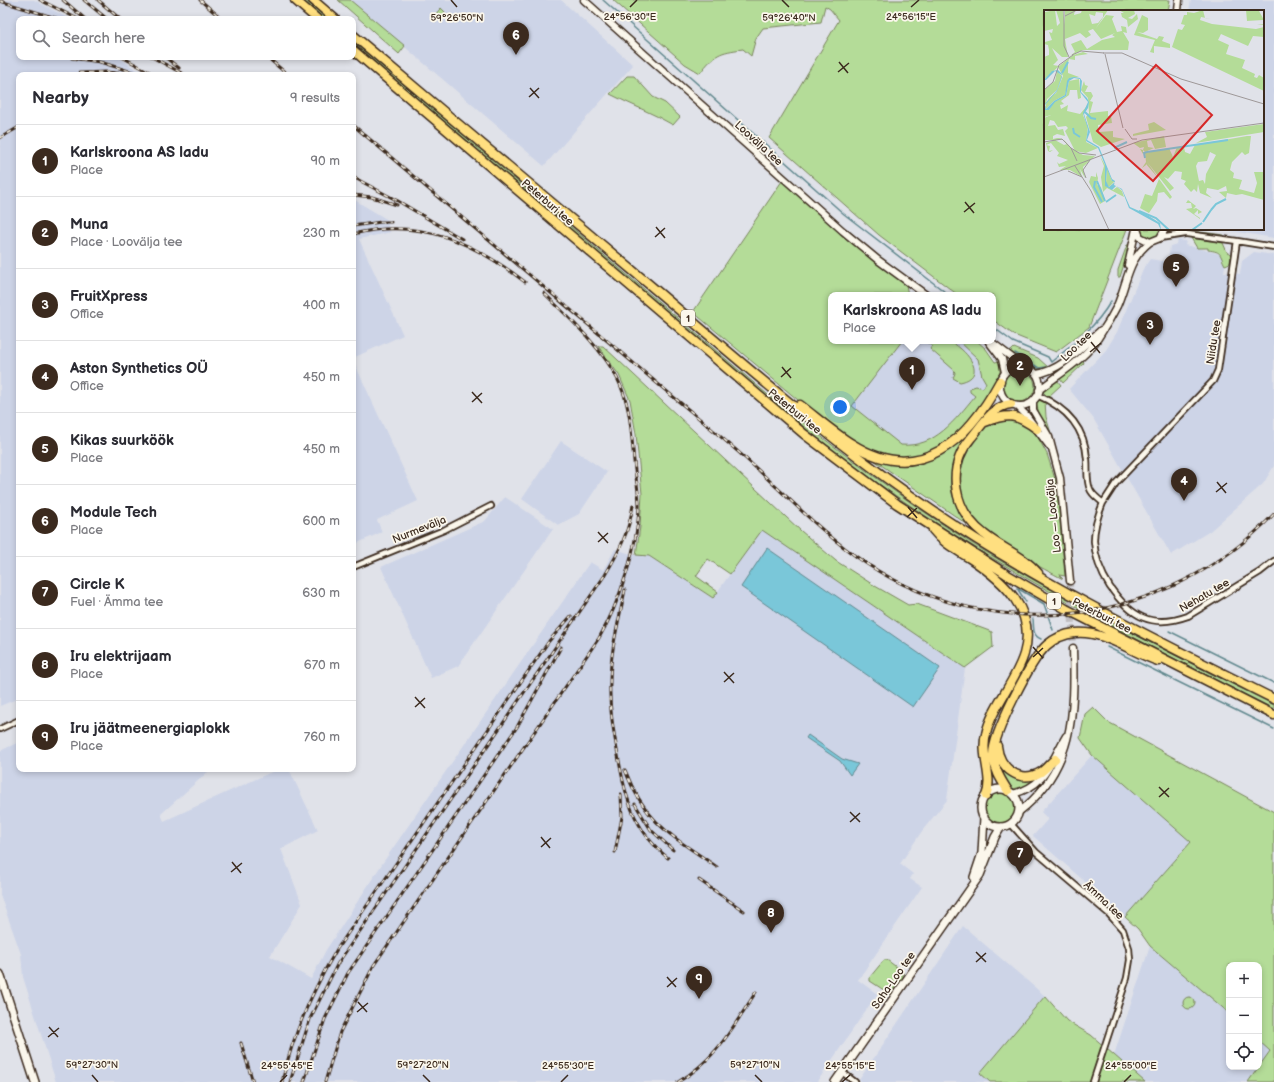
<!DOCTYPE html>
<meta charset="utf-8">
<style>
:root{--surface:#fff;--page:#f7f7f7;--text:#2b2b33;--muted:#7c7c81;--line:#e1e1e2;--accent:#3b2a1e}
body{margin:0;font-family:"Balsamiq Sans",sans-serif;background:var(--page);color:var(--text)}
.controls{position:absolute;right:12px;bottom:12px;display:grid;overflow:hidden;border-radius:8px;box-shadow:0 2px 6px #0003}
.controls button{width:36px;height:36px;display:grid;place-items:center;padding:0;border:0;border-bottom:1px solid var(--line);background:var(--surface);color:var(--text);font:20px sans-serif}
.you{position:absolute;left:840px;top:407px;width:14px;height:14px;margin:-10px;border:3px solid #fff;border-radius:50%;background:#1a73e8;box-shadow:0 0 0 6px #1a73e833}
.badge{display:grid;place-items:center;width:26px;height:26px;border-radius:50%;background:var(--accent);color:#fff;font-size:13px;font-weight:700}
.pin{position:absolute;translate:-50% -33px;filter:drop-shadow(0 1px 2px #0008)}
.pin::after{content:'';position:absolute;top:21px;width:14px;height:12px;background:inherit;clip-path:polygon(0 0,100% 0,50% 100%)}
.popup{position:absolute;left:828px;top:292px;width:168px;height:52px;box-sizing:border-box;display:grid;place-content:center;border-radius:8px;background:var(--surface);filter:drop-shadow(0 1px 3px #0005);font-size:13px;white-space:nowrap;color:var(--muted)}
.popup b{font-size:15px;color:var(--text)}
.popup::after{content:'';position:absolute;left:50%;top:100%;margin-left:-8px;border:8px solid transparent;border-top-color:var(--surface)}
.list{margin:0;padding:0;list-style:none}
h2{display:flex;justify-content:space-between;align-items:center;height:52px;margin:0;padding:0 16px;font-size:17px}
h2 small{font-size:13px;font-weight:400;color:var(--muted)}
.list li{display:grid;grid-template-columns:26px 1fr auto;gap:12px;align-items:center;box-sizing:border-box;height:72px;padding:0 16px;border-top:1px solid var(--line)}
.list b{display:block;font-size:15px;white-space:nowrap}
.list p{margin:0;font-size:13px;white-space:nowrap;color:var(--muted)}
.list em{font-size:13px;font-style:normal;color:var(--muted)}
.icon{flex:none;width:22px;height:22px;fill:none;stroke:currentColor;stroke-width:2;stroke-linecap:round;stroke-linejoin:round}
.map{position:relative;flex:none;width:1274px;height:1082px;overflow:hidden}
.search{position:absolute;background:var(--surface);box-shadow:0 2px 6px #0003;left:16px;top:16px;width:340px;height:44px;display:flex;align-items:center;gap:10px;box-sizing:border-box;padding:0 14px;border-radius:8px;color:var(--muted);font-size:15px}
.panel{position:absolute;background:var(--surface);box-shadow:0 2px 6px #0003;left:16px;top:72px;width:340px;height:700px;border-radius:8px}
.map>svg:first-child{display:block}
.built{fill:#cdd4e7}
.green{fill:#b4dc98;stroke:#78835b}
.water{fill:#7ac7d9;stroke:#61888e}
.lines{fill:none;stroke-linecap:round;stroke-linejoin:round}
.stream{stroke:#61888e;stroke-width:1.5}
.tertiary-tunnel{stroke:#bfbdc0;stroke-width:6;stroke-dasharray:6 3;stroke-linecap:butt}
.minor-casing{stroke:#3b2a1e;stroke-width:8}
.tertiary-casing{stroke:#3b2a1e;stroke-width:9}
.secondary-casing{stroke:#3b2a1e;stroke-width:10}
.trunk-casing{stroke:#3b2a1e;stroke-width:11}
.minor{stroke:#fbf7ec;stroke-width:4.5}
.tertiary{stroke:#fbf7ec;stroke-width:6}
.secondary{stroke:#fbf7ec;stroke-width:7}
.trunk{stroke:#ffdf80;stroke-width:8}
.rail-casing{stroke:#3b2a1e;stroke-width:3}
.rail{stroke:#fbf7ec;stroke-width:1.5;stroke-dasharray:4.5;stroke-linecap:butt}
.ticks{fill:none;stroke:#3b2a1e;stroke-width:1.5}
.labels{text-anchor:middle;stroke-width:3.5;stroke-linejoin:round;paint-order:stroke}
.shield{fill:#fbf7ec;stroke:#75685c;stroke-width:1}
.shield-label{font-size:10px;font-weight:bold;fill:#3b2a1e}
.street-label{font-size:11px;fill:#3b2a1e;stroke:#fbf7ec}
.inset-river{fill:none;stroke:#7ac7d9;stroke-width:2}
.inset-road{fill:none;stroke:#9e9898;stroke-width:1}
.view{fill:#d62828;fill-opacity:0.15;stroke:#d62828;stroke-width:2}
.inset-edge{fill:none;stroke:#3b2a1e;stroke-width:2}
.ticks-label{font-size:10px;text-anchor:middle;fill:#3b2a1e;stroke:#fbf7ec;stroke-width:3.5;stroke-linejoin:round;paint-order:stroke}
</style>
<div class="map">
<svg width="1274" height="1082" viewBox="0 0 1274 1082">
<rect width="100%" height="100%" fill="#e0e2e9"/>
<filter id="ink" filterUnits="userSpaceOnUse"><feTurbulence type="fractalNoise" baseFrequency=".025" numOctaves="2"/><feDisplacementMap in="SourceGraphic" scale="8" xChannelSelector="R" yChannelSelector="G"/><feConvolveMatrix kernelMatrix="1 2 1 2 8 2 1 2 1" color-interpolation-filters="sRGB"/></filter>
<g filter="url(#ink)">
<!-- built -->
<path class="built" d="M0,0h34l36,19h-51v38h99l19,13v5h-118v623l-19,8z
M350,0h211l72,65 -89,101z
M1191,0h83v238l-54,-9h43v-218h-74z
M353,199l35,21v10l3,2 -32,7 44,96 -50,23z
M1178,240l8,1 -1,4 35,9 5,11 -1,7 16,2 2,-13 12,-9 20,3v211l-11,18 -53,47 -39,24 -78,-137 -24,-29 37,-39 11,-18 26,-63 7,-10 18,3 2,-16 7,-2z
M902,341h60l24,20 3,21 -51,57 -27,10 -27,-4 -45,-27z
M353,360l65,141 -41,19 5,12 -29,13z
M561,441l46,31 -28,42 -21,11 -36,-26z
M505,497l48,32 -95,137 -27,12 -50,-111 104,-46z
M762,529l203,139 -18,132 -25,31 -22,33 13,10 -3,5 12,8 -64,93 19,14 -60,88h-761l-33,-105 -2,-23 -21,-59v-144l19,-9v27h192l-50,45 3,7 114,-52h11l29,61 -37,19 21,55 -32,52 41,23 15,-29 56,-86 208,-302 13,8 12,-21 16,5 18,2 64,42z
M1092,755l99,87 -66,75 -92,-81 15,-17 -7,-7z
M963,926l82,70 -65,77 10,9h-129l-2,-2z
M1150,946l79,67v54h30l-11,15h-103l-31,-27z
M1259,1041l11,10 -11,16z"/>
<!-- green -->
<path class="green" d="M300,0h5l23,19h-5z
M338,0h12l55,46 -6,8z
M613,0h557l-2,11h-123v218h82l-38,98 -33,25 -42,-17 -21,-15v-25h-35l-79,-60 -110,-97 70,-118 -9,-11 -5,-3 -4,16 -58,6 -7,10 -5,18 -8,-7c-24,3 -28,5 -43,24l-15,-9z
M441,8l4,4 -2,5 -7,4 -4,-3z
M353,41l421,359c74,58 150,116 232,164 87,51 178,96 268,141v4c-138,-69 -277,-140 -402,-230 -81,-59 -156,-124 -231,-188 -96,-82 -192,-164 -288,-246z
M627,76h7l19,21 12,6 15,14 -7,8c-20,-12 -42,-20 -63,-31z
M782,181l87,76 37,28 2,10h-77v46h71l-50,65 49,39c34,3 54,-25 74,-49l-5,-4v-4l6,-2 7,2 3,-5 -4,-7 -4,-17 -19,-18h18l9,8 9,13 5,-1v12l-8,16 -8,14 -28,33 -20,15 -32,7 -25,-5 -24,-10 -51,-38 -111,-93z
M1140,229h21l-3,6 -7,3 -7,-2z
M1177,229l47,6v1z
M1191,238l32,5 4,9 4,2 -1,9 -5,2c-6,-11 -2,-13 -17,-15v-2h-11z
M1127,245h3l-10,32h-2v-7z
M925,341c7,0 20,-2 26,1 14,7 39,34 9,40l-7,-4 2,-5 -1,-3 -24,-21 2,-3z
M598,346h5l198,185 35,30 39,25 33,19 9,-1 75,28 1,15 -28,21 -203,-138 -32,44 -22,-15 -12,17 22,16 -5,6 -64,-42 -13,-1 4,-28 2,-33 -6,-60 -6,-34 -11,-25z
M1014,348l24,10 11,10c-17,4 -27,-5 -40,-15z
M1083,361l1,2 -21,20 -4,-5z
M1003 386a16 16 0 1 1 32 0a16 16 0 1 1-32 0Z
M1057,380l4,5 -13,12 -5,-5 1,-2z
M1040,399l5,2 1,16 7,23 -14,-27 -3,-10z
M987,409l2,3c-32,37 -58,69 -18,115l-103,-71c65,18 78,1 119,-47z
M1012,418l22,12 13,24 8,25 3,22 7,75 -6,-1 4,4c-45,-24 -126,-60 -99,-124 3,-7 17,-27 24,-31 7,-3 16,-4 24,-6z
M1093,707l15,15 166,90v270h-26l22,-31 -11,-10v-76h-30v48l-79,-67 -12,-17 -13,-12 66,-75 -99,-87 -12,-17 5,-24z
M999,765c10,14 24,18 40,13l-9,7 -17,4 -7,-8z
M984 808a16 16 0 1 1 32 0a16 16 0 1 1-32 0Z
M884,960h3l16,12v7l-13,15 -20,-13v-4z
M1045,996l22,25 24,14 54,47h-155l-10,-9z
M1183 1003a6 6 0 1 1 12 0a6 6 0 1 1-12 0Z"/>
<!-- water -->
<path class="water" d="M767,548l173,120 -27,39 -172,-120z
M808,735l34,24 16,5 -8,11 -10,-14 -34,-23z"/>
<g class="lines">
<!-- stream -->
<path class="stream" d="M603,0l241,214 105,81
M993,327l20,15 35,15 3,5c24,-19 44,-34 60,-61
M1015,353l24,15 7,-1
M1026,602l-9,-14 27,16 9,26
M1033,619c1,8 -1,17 8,20
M1169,631l105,52
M1107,647l167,82"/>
<!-- tertiary-tunnel -->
<path class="tertiary-tunnel" d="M1070,581l3,67"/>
<defs>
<path id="minor" d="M1160,238l25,-4
M1237,241l37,6
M1037,395c28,12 48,32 50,64 1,9 -1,22 3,30 2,6 9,10 13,14 -5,12 -9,25 -9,38 1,17 7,32 16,46 21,30 42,42 78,29l72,-44 14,-11
M1103,503l13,-20 97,-102 5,-11 19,-129 -50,-7 -17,-5
M353,567l91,-37 47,-24
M0,729l19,-9
M1011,824l25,28 73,62 14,16 6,18 1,12 -3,18 -34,104
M842,1072l13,10"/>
<path id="tertiary" d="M584,0l259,231 35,29 48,35
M1178,11l1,-11
M1137,229l3,8 10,5 10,-4 5,-9
M1128,265l8,-36
M990,341l33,25
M989,342l13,17 3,13
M1000 386a20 20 0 1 1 40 0a20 20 0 1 1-40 0Z
M1036,374c25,-3 47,-28 65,-44
M1039,390c20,-16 48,-32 61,-55 6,-9 12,-19 17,-29 11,-25 10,-46 33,-64
M1033,400v10l16,27 11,41 10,103
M1017,406l9,9 24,32
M1013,794c34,-9 37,-31 53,-58
M1019,812c55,-43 56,-99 54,-164"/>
<path id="secondary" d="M981 808a19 19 0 1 1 38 0a19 19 0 1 1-38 0Z
M974,877l8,-24 2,-36
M0,974l35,108
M835,1082l145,-207 15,-38 6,-10"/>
<path id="trunk" d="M295,0l22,19
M313,0l22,19
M353,35c99,84 198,167 298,251 92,78 182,157 282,225 108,73 225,130 341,188
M353,50l451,384 93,70 109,70 60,35 208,106
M1011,404c-18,2 -29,21 -40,34 -26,31 -17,73 13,96 17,14 40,22 54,39
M800,405c17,13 34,28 52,39 68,43 116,-4 148,-63
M985,422c24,-9 32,-8 52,7
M933,530c10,13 24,20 38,29 33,22 66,52 53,95 -8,27 -32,53 -38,80 -6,22 8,43 0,62
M997,746c2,21 22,39 44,26 5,-3 9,-9 14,-13
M1008,791c-7,-11 -14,-22 -15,-36 0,-21 38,-96 54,-110 8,-7 19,-11 28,-12 29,-3 56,19 83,28"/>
</defs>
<!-- minor casing -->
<use href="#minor" class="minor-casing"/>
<!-- tertiary casing -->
<use href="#tertiary" class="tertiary-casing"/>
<!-- secondary casing -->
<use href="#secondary" class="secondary-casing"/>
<!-- trunk casing -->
<use href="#trunk" class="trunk-casing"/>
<!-- minor -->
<use href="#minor" class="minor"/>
<!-- tertiary -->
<use href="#tertiary" class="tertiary"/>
<!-- secondary -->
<use href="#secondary" class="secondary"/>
<!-- trunk -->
<use href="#trunk" class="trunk"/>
<defs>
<path id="rail" d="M40,0l38,19
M63,0l22,19
M84,0l23,19
M98,0l22,19
M200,0l22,19
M0,1l59,18
M122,57l33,18
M152,57l33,18
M165,57l14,11
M267,57l21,18
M72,58l28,4 42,13
M79,73l27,-1 19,2
M353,125c102,86 204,172 305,259 33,28 67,55 98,84 36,33 70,69 111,96 130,85 301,61 407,-50
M0,138l19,-11
M353,177l45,24 64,38
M353,195l19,2 25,8
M353,226l28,-4h10
M353,234c67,-17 120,8 172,48
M625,590c-6,30 -15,62 -15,93 -1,23 3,45 7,67 8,44 14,78 51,108
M625,770c21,54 46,65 92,97
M635,804l16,26 22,20
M615,852l7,-35 -1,-23
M699,880l45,31
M241,1043l12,39
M282,1082c11,-48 30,-91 55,-133l212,-308 22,-25
M290,1082l20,-63 28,-56 267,-388c14,-23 24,-43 28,-70
M304,1082l21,-63 23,-46 169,-246 44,-80
M325,1082l15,-50 34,-67 225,-327c20,-34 39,-92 40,-132 0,-16 -4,-30 -5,-45 -3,-30 -3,-56 -17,-83 -16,-31 -48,-60 -73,-85
M678,1082c39,-23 54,-54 78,-90"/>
</defs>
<!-- rail casing -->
<use href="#rail" class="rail-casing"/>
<!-- rail -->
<use href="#rail" class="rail"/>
</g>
</g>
<!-- ticks -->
<path class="ticks" d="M451,0l6,7M782,0l7,7M630,7l7,-7M911,7l8,-7M839,62l9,11M838,72l11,-9M530,88l9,10M529,97l10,-9M965,202l9,11M964,212l11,-9M656,227l9,11M655,237l10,-9M1091,342l9,11M1090,352l11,-9M782,367l9,11M781,377l10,-9M472,392l10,11M472,402l10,-9M1217,482l9,11M1216,492l11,-9M908,507l9,11M907,517l10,-9M598,532l10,11M598,542l10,-9M1033,647l10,11M1033,657l10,-9M724,672l10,11M724,682l10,-9M415,697l10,11M415,707l10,-9M1159,787l10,10M1159,797l10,-9M850,812l10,10M850,822l10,-9M541,837l9,11M541,847l10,-9M232,862l9,11M231,872l11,-9M976,952l10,10M976,962l10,-9M667,977l9,10M667,987l10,-9M358,1002l9,10M357,1012l11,-9M49,1027l9,10M48,1037l11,-9M92,1075l6,7M423,1075l7,7M755,1075l7,7M280,1082l7,-7M561,1082l7,-7M842,1082l8,-7M1124,1082l7,-7"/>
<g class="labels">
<!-- shield labels -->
<g class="shield">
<rect x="681" y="310" width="14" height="16" rx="3"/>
<rect x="1047" y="593" width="14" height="16" rx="3"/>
</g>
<g class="shield-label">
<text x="688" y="322">1</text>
<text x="1054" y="605">1</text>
</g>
<!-- street labels -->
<g class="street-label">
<text transform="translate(759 143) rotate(42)" y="4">Loovälja tee</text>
<text transform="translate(548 202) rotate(41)" y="4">Peterburi tee</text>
<text transform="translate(1213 342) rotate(-81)" y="4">Niidu tee</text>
<text transform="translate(1076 346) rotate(-44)" y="4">Loo tee</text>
<text transform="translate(795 411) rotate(39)" y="4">Peterburi tee</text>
<text transform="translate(1053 516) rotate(-96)" y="4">Loo — Loovälja</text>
<text transform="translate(419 529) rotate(-22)" y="4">Nurmevälja</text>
<text transform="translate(1204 595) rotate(-30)" y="4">Nehatu tee</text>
<text transform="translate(1102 615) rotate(27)" y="4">Peterburi tee</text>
<text transform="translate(1104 900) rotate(43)" y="4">Ämma tee</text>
<text transform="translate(893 980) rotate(-55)" y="4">Saha-Loo tee</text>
</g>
</g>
<!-- overview -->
<g transform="translate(1044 10)">
<rect width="220" height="220" fill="#e0e2e9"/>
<path d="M0,0l1,2 10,-2 2,16 3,-3 -4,-13h7l2,15v-15h10l-1,5 7,-2 1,-3h26l-12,18 10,-13 8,1 -2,3 5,13 5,-1 -1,-5 5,1 1,6 -4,-1 6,10 -1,8h-45l-13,6 5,-4 -4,-8 10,-4 6,9 15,-9 13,-3 -3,-2 3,-2 -14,6 -8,-10 -5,2 3,4 -5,3 -6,-5 -15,6 3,18h-6l-10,-9 6,12 -5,5 6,1 -15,14v-23l5,-2v-5l-1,-5 -4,-1v-6l1,4 7,-2 -3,-8 3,1 1,-4 -9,2zM52,2l7,1v4l-5,6 -6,1 -3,-10 6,2zM75,0h15l1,4 -7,4 4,1 5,-5 1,5 -10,8 -1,-7 -5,-3 -1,-4h3zM159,0l2,8 6,1 -10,-2 -1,3 12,4 44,5 8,-2v10l-11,-1 -5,10 -27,-12 -3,6 11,5 -3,9 19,6 -3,8 13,6 -1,3 3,1 2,-3 5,3v13l-92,-44 6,-18 4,1 3,-5 -4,-1 3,-9h3v-3l7,1zM202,0l13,1 5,9v5h-7l7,-1 -1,-4 -16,1zM98,5l6,3v12l-5,3 -6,-1 20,7 2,-3 5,1 -2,4 8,3v4l-16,-2v7l-4,-1 5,-12 -21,-5zM39,42l5,2 -13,2v4l-6,-1 -1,4v10l11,4 -10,1 -4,17 -11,6 -8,8 -1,-4 4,-7 7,-5 7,-17 -5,-9 15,-12zM13,61l5,5 -5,14 -10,9 -2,11h4l5,-8 12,-6 3,-15 10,-2 2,19 -3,1 -1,-9h-7l-1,5 -8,6 3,3 -4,1 1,4 7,-4 -1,6 13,3 7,-8 -4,9 5,12 -2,15 12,6 -12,5 -11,-2 -10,-20 3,-3 -2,-2 -8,1 -4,-6 -4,-1 -2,6 7,-1 3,5 5,-1 2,7 -8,-2 -4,2v3l4,-1h2l3,1 3,2 7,8 11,6 12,1 -12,11 2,11 -5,-9 2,8 -12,-7h-10l6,-4 -7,1 -2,-5 2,2 9,-4 -11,-4 2,-3 -8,-10 -5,2 4,1 -1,5 4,-1 -3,2 -2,-1 -2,-7v-1l9,-3 9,5 3,-1 -4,-4h-19v-22l7,-3 -7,2v-27l11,-9zM40,71l1,4 3,1 -3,6h6l2,4 -3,5 3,1 -3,11 18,-2v5h3l1,7 -14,2 1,7 14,-1v6l12,2 -24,8 -8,-5 -7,-25 3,-4 -1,-15 -7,-8zM110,112l12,8 -33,6v-2l16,-4 -1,-6zM220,114v8l-68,11 11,-6 -2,-5zM120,126l2,11 -11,2 -4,-9 -4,1 1,6 6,1 -9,4 -2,-2v4l-3,-5 3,1 1,-3 -4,1 -7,-5zM203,126h4l-2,17 -4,2 -3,-3 -10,10 -2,8 4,3 -1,5 9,2 -3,9 15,4 3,-10 -3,-11h10v28l-22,-6 -6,1 -9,-2 -1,5 -7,-6 8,-1 -1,-5 -8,4 -11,-2 -1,5 6,5 -12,-5 -2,-9 -1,8 -3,-3 -3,3 -7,-8 2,-3 -5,-2 1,-7 -7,-1 -7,8 -4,-2 10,11 -4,3 -23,-29 25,35 -2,2 -6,-7 -6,1 -1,8 -8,12 -9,-5 5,-14 7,2 7,-17 -13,-15v1l-4,3 4,-6 -1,-9 24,-5 4,9 4,-10h7l1,5 5,2 5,-9zM166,142l6,3 -10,19 -1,10 -2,-4 -4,1 -3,-15 2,-4 9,-1zM56,146l5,9 1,21 7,4 4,-3 5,4 2,6 -17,-9 -4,4 -2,-15 3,-11zM63,158l5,13h3l-6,6 -3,-4zM52,162l2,6 -1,7 4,2 4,14 -5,3 -11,-22 2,-6 5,1zM144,190l8,6 -3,3 3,-1 6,4 -4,2v-4l-4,4 6,4v1l-14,-10 6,-1 -1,-5h-5z" fill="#b4dc98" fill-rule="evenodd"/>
<path d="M14,60l4,4v3l-5,14 -12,14 1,4 8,-8 11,-6 2,-14 2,-3 5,-1 6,1 2,3 -1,11 6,6 2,4 -1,6 -4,6 6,18 -3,8 12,7 13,32 3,2 -1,4 8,4 8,18 14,6 16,10 1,7 -3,-6 -29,-16 -7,-18 -6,-4 -4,4 -7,-4v-21l-7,-17 -12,-7 2,-12 -5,-16 5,-11 -8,-10v-13l-6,-1 -5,3 -3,15 -11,6 -6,8h-4l-1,-5 13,-15 5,-15 -7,-4 -9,9h-2l8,-9zM63,159l5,12 3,1 -6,5 -3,-6z" fill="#7ac7d9" fill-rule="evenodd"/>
<path class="inset-river" d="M18,63l6,-11M41,102l6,6 5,1M29,118l1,5 6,4M70,138l13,-6M101,148l-1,-5 3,-1 81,-12M51,171l-1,6 8,15M53,171l8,20M62,192l10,-7M167,200l5,-6 10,-5M95,201l17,7 13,12M159,212l8,-12M148,220l10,-7"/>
<path class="inset-road" d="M20,0v36l5,11M21,6l12,-6M59,43h19l59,26 83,25M61,44l18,74M28,45l9,-4 23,2M0,80l9,-8 6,-17 14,-10M81,119l7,10h5M0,132l18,-3 9,9 6,13M27,138l8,5 17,2M31,156l16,25 18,39M24,161l14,6M0,167l98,-37 122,-17M42,168l-3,-8 7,-10"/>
<path class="view" d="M112,55l56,50 -59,66 -56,-50z"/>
<rect width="220" height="220" class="inset-edge"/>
</g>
<g class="ticks-label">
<text x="630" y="20">24°56'30"E</text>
<text x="911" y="20">24°56'15"E</text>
<text x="457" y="21">59°26'50"N</text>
<text x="789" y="21">59°26'40"N</text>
<text x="92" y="1068">59°27'30"N</text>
<text x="423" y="1068">59°27'20"N</text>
<text x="755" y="1068">59°27'10"N</text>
<text x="287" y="1069">24°55'45"E</text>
<text x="568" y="1069">24°55'30"E</text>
<text x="850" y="1069">24°55'15"E</text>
<text x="1131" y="1069">24°55'00"E</text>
</g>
</svg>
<div class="controls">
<button>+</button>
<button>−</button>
<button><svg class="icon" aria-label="locate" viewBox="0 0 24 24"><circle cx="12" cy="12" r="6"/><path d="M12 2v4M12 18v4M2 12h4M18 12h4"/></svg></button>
</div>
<div class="you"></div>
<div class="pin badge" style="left:912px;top:390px">1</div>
<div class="popup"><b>Karlskroona AS ladu</b>Place</div>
<div class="pin badge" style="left:1020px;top:386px">2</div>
<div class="pin badge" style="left:1150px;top:345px">3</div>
<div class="pin badge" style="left:1184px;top:501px">4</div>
<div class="pin badge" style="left:1176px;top:287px">5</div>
<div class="pin badge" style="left:516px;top:55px">6</div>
<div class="pin badge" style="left:1020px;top:874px">7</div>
<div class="pin badge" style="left:771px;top:933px">8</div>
<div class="pin badge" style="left:699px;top:999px">9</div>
<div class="search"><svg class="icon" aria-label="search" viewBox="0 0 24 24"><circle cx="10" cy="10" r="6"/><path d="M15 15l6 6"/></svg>Search here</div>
<section class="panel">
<h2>Nearby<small>9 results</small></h2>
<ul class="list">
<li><span class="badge">1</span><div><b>Karlskroona AS ladu</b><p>Place</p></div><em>90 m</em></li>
<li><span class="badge">2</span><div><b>Muna</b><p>Place · Loovälja tee</p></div><em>230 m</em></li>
<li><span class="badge">3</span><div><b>FruitXpress</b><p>Office</p></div><em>400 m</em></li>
<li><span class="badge">4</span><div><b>Aston Synthetics OÜ</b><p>Office</p></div><em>450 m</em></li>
<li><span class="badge">5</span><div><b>Kikas suurköök</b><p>Place</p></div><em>450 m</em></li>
<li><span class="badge">6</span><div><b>Module Tech</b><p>Place</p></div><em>600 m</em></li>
<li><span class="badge">7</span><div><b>Circle K</b><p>Fuel · Ämma tee</p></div><em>630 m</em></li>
<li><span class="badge">8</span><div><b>Iru elektrijaam</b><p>Place</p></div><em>670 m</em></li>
<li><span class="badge">9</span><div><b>Iru jäätmeenergiaplokk</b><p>Place</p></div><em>760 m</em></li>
</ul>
</section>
</div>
